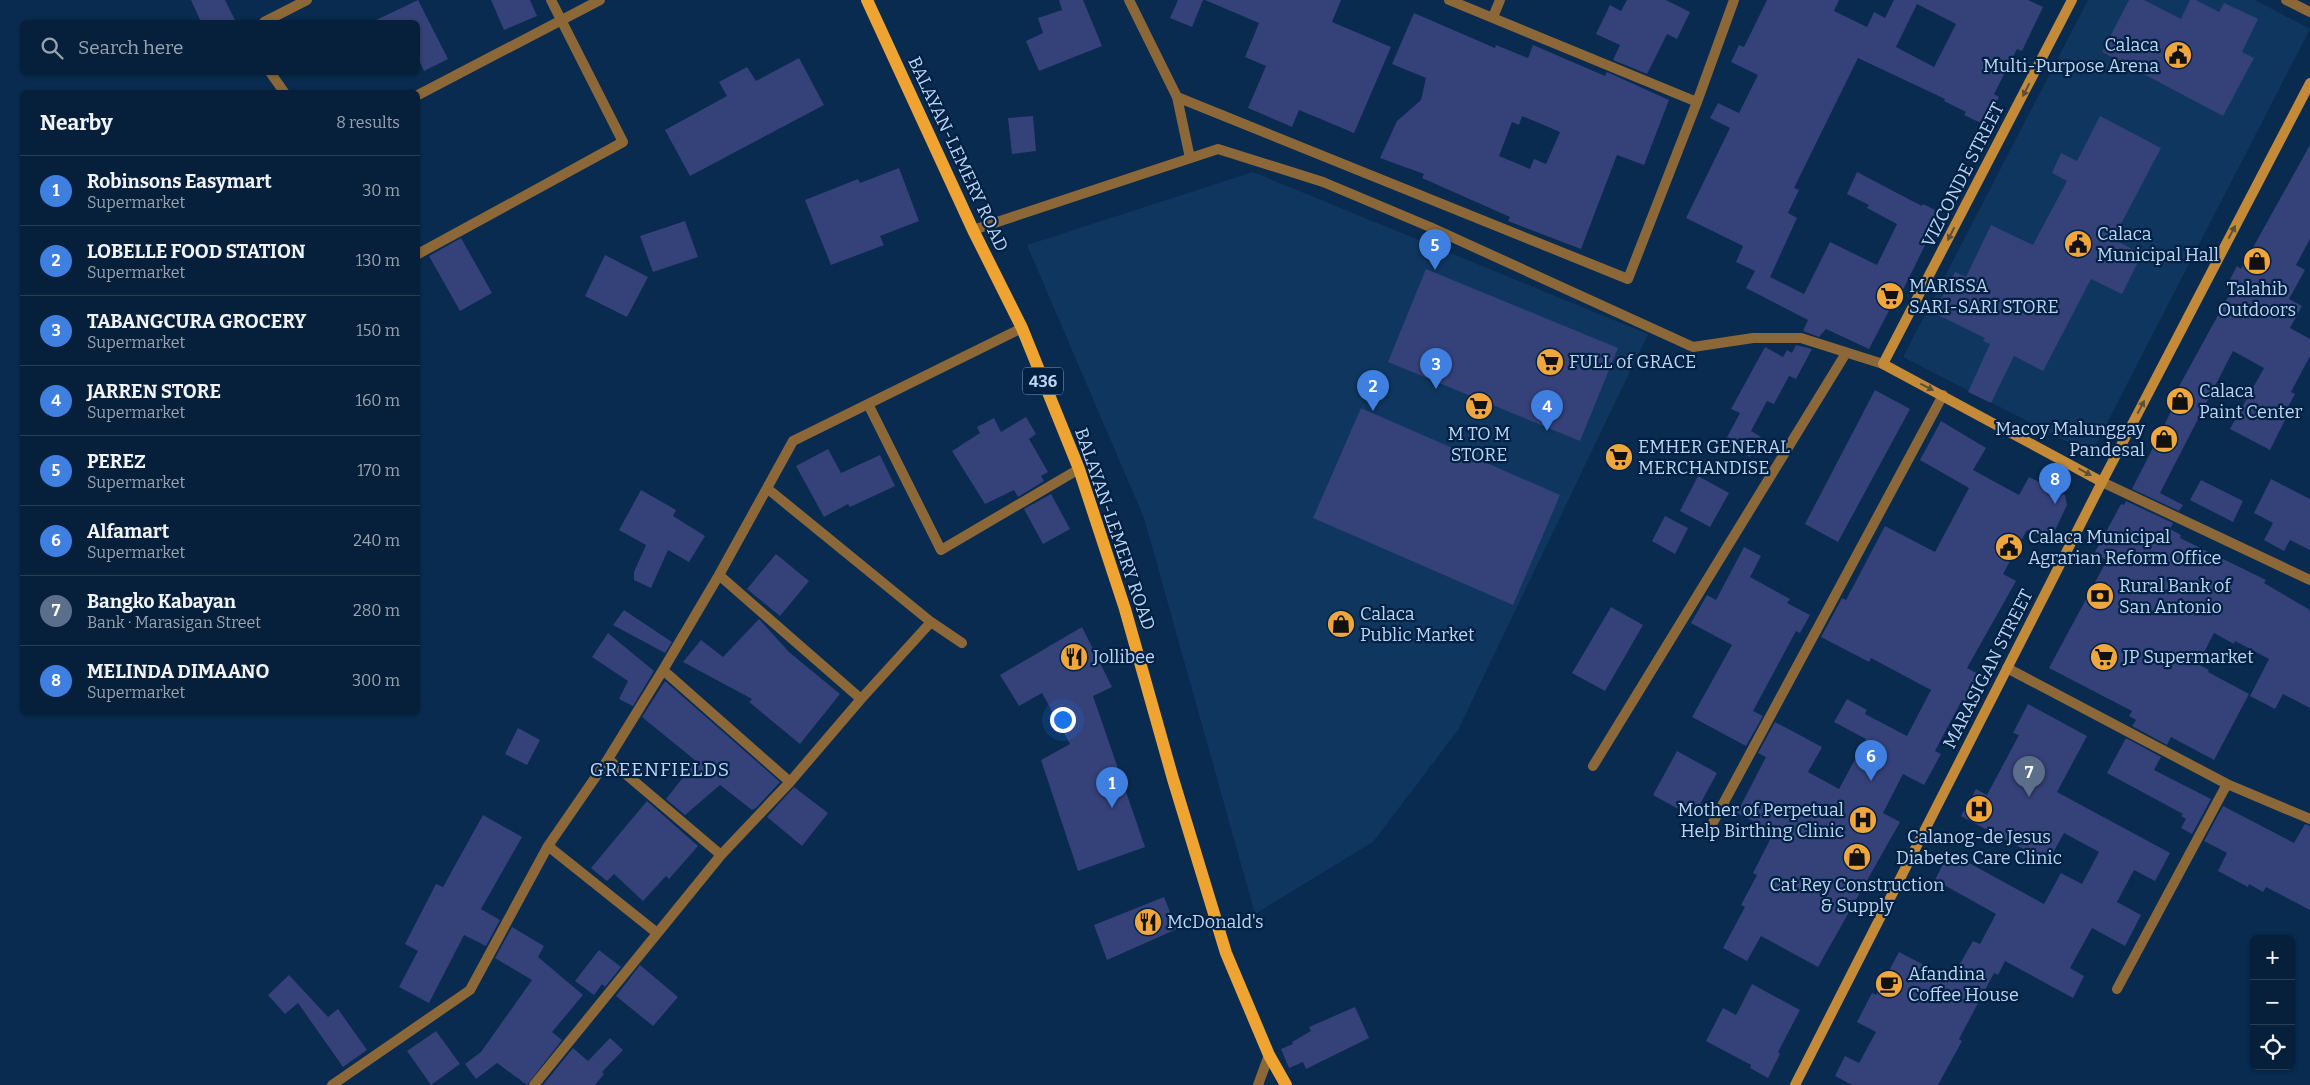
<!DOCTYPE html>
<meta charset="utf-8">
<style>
:root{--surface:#06203b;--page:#0f2842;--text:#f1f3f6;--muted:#98a3af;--line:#273e55;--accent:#efa73d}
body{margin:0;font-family:Bitter,serif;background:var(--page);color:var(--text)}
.controls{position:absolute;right:15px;bottom:15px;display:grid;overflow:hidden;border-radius:8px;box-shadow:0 1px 4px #0004}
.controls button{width:45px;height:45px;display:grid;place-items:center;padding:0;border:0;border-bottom:1px solid var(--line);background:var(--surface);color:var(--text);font:25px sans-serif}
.you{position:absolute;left:1062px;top:719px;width:18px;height:18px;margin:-12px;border:4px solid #fff;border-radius:50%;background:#1a73e8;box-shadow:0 0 0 8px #1a73e833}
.badge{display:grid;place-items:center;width:32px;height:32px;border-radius:50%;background:var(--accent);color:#fff;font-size:16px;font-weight:700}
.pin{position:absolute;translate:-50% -41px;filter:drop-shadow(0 1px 2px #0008)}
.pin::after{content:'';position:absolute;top:26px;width:18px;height:15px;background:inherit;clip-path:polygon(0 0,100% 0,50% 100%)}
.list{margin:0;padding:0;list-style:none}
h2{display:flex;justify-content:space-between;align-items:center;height:65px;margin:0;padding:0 20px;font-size:21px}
h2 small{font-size:16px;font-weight:400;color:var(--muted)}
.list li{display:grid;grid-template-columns:32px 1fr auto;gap:15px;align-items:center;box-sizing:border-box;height:70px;padding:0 20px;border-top:1px solid var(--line)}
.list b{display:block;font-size:19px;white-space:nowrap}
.list p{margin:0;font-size:16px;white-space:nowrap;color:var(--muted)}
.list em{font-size:16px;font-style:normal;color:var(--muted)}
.icon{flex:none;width:28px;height:28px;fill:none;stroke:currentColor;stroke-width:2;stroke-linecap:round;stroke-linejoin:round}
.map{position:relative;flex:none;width:2310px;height:1085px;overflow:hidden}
.search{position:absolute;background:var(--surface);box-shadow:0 1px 4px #0004;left:20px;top:20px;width:400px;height:55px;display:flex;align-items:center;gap:12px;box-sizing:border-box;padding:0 18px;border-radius:8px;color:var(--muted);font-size:19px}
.panel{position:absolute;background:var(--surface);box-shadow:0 1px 4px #0004;left:20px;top:90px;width:400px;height:625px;border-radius:8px}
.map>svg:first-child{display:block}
.built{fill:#0f365f}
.building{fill:#354179;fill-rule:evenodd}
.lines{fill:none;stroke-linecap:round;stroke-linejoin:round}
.minor{stroke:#8c6838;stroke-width:10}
.tertiary{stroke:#8c6838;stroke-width:10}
.secondary{stroke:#c48a37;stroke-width:10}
.primary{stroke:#efa431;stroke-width:12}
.oneway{fill:#58503e}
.labels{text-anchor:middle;stroke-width:4.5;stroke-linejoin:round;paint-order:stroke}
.shield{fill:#002144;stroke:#849fbd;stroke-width:1}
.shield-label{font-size:16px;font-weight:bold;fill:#bcd5f1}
.poi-label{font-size:18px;fill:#bcd5f1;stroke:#002144;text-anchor:start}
.street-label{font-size:18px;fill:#bcd5f1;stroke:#002144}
.neighbourhood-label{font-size:19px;letter-spacing:1px;fill:#bad8fa;stroke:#002144}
</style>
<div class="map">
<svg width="2310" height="1085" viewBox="0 0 2310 1085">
<rect width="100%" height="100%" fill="#082b4f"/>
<!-- built -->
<path class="built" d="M2088,0h167l55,29 -219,425 -188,-97z
M1253,172l395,162 -190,396 -85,112 -118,72 -111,-396 -117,-273z"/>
<!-- building -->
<path class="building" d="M191,0h34l11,22h-35z
M418,0l30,59 -24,12 -6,-13v-36h-46z
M491,0h39l7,16 -33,14z
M1059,0h24l19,46 -63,25 -13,-30 17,-8 -5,-15 24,-8z
M1178,0h25l-11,27 -22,-9z
M1205,0h136l-9,22 59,25 -37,86 -55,-23 -7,17 -44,-19 18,-42 -21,-9 14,-34z
M1627,0h39l24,12 -13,27 -10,-5 -20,40 -34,-14 7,-15 -24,-11 14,-29 11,6z
M1767,0h72l-5,11 33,16 7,-15 11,6 9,-18h134l15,7 -21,44 -5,-2 -23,45 5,3 -14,28 -21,-10 2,-3 -22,-11 1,-2 -87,-41 -64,130 5,2 -11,23 9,5 -27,59 34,17 26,-52 47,23 20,-41 -30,-16 2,-3 -22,-11 10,-22 65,34 1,-2 18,9 -45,91 -3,-1 -24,46 -43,-20 -7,8 -16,-6 5,-11 -62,-32 9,-17 -19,-9 7,-16 -57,-28 44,-90 -20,-10 8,-15 21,10 19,-38 -27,-13 8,-17 5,2zM1917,4l39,20 -22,43 -38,-20z
M2129,0h15l37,19 9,-19h6l23,12 5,-9 34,16 -16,33 12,6 -31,58 -121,-64z
M1414,13l81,35 1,-3 32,13 5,-13 72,31 2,-4 62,28 -25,65 -27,-10 -36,94 -73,-28 2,-4 -88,-39 2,-4 -44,-16 17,-37 24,-21 5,-22 -34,-14zM1522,116l38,16 -14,32 -12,-5 -4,10 -31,-13 13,-34 7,3z
M799,58l25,47 -134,71 -25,-46 62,-34 -8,-14 28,-15 9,14z
M1033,116l3,35 -24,3 -4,-36z
M2100,116l61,32 -48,91 29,15 -20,40 -31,-15 -48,92 -29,-15 -23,47 -23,-11 22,-48 -7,-3 2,-3 -51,-25 21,-41 11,5 25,-52 42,20 34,-64 -15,-8 9,-20 16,8z
M2310,145v94l-14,26 9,5 -16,29 13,7 -12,22 20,11v17l-19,36 4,2 -12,22 3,2 -16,32 -40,-21 34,-61 -31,-17 -73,142 23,12 -4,6 -47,-22 30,-59 18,-38 -3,-2 57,-104 -6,-3 9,-17 4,3z
M899,168l20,53 -39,15 4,9 -53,20 -26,-65 53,-21 2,4z
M685,221l13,36 -45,15 -13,-36z
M461,238l31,55 -32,18 -31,-55z
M605,255l43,22 -21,40 -42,-21z
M1426,269l192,79 -38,93 -192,-79z
M1796,345l16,4 -16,30 -7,-3 -15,28 -7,-3 -16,30 10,6 -11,20 -26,-14 16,-30 -9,-4 34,-62 18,10 4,-7 5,3z
M1875,390l35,19 -72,133 -33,-18z
M1361,408l199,87 -47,110 -200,-87z
M1026,417l10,17 -7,5 19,33 -7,4 3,5 -26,16 -4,-7 -29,14 -33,-53 28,-18 -3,-6 17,-9 7,14z
M1941,421l45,27 -13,22 46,25 10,-18 36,18 2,10 -18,38 -22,-13 -24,44 13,7 -49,87 13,7 -15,27 -3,-2 -27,51 6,3 -17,31 -21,-11 -20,39 17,9 -82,145 -57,-31 -14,25 -24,-13 22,-41 -4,-2 16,-30 -4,-2 21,-41 -37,-19 29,-56 -8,-4 17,-31 47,25 -14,25 31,17 27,-50 -32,-17 13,-23 20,11 -2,4 42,22 24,-46 -60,-32 -2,4 -48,-25 21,-39 4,2 39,-74 50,26 34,-64 -49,-28z
M828,449l13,24 39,-18 15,31 -45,21 -2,-3 -24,13 -28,-51z
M1698,476l31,17 -19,34 -30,-16z
M2271,479l39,20v51l-20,-10 -6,11 -20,-11 9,-17 -19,-10z
M2201,480l42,21 -10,21 -43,-22z
M641,490l35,20 -3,6 32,20 -16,26 -21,-12 -17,38 -17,-8v-8l12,-27 -27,-15z
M1051,494l19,35 -27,15 -19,-35z
M2126,501l47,22 -3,6 11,6 -1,3 86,42 -2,3 46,27v98l-27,-14 -8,15 -25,-13 19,-37 -34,-18 -1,3 -20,-11 -16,31 11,6 -1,2 41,22 -35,66 -43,-23 -4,8 -35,-19 4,-6 -7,-4 3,-5 -83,-43 58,-108 -13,-6 27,-50 3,1z
M1665,516l23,12 -13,26 -23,-13z
M1744,547l17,9 -11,21 40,22 -3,4 23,12 -10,18 -4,-2 -43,80 10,5 -17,30 -54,-29 40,-72 -41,-22 16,-28 9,5z
M776,554l33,27 -29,35 -33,-27z
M1611,607l32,18 -38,66 -33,-18z
M624,610l48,32 -7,11 -52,-28z
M759,619l30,33 51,42 -40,50 -51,-42 3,-3 -69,-37 18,-22 22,17z
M1082,627l30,60 -19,9 52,151 -67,24 -37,-111 29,-16 -28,-51 -23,13 -19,-31z
M608,633l46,38 -21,35 -14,-7 9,-18 -36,-24z
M665,681l115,101 -24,26 -4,2 -32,-25 -35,30 -19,-16 30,-38 -54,-44z
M2028,704l59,32 -30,56 113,61 -15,28 -21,-11 -17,32 24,13 -16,31 -33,-18 -22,40 14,8 -11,22 -68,-37 -7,14 -4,-2 -35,66 3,2 -24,44h-86l-17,-9 10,-20 14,7 17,-31 -19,-10 15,-29 4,2 23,-43 52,27 22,-38 7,3 16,-30 -61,-34 14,-28 95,52 17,-31 21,11 17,-32 -35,-19 -16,29 -87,-46 15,-27 11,6 32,-60 -6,-2z
M518,728l22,12 -13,25 -22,-11z
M2126,738l35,19 -7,13 57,29 -19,35 -11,-6 5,-9 -5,-3 2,-2 -76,-41z
M1677,751l40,22 -24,44 -40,-22z
M794,787l34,26 -26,33 -35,-29z
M647,801l51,45 -29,33 -3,-3 -23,25 -29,-27 -7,7 -16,-13z
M2223,806l71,37 11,-19 5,2v84l-44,-23 -3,5 -14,-8 -1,3 -30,-16 9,-18 -23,-12z
M483,815l39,22 -41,72 19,11 -14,26 -22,-11 -35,68 -30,-16 19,-36 -13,-7 31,-60 7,3z
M1164,897l13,32 -70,31 -13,-35z
M512,927l32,19 -6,11 45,38 -31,37 10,8 -35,45 -30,-22 -21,16 -11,-15 16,-12 51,-72 -37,-22z
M599,950l22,17 -16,20 -3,-3 -8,11 -19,-14z
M640,965l38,32 -25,29 -37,-30z
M289,975l39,42 10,-8 29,41 -24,17 -45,-64 -13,11 -17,-19z
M1752,984l48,26 -22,42 2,2 -12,24 -18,-10 1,-3 -45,-24 17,-33 13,7z
M1355,1007l14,31 -63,31 -3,-7 -14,6 -8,-19 12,-5 -1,-2 19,-11 -2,-4z
M436,1031l24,33 -29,21 -24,-34z
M610,1038l13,12 -21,22 2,2 -9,11h-52l30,-37 15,13z"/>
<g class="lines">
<!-- minor -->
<path class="minor" d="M1129,0l48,97 13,61
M1449,0l248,102
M2286,0l24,12
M1493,17l7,-17
M264,22l43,-22
M270,72l14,20
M418,95l182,-95
M1177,97l451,182 69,-177 37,-102
M418,254l205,-112 -72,-142
M868,404l73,146 138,-81
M2102,482l208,98
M768,489l163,133 31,21
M719,575l142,124
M2007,668l220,116 -110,205
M663,670l127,112
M608,759l113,96
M1593,766l253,-413
M2227,784l83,35
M1709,830l234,-435
M548,846l109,87
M332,1085l138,-95 78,-144 60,-87 55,-89 56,-95 74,-134 229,-113
M534,1085l187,-230 69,-73 71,-83 70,-77
M1258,1085l11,-30"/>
<!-- tertiary -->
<path class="tertiary" d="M973,230l245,-81 105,33 107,45 263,120 60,-9h48l82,26"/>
<!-- secondary -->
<path class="secondary" d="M2072,0l-189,364 219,118
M1795,1085l307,-603 208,-399"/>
<!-- primary -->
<path class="primary" d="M867,0l106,230 49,98 57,141 46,140 48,170 53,174 43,102 17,30"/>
</g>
<!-- one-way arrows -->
<defs><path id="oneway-solid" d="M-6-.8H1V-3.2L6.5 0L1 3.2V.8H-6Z" transform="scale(1.25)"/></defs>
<g class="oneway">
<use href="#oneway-solid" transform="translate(2026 90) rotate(117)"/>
<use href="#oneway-solid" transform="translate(2232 232) rotate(-62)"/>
<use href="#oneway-solid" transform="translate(1951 234) rotate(117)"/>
<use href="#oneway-solid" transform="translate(1927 387) rotate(27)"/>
<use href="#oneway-solid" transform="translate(2141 407) rotate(-62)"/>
<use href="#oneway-solid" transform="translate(2085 472) rotate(29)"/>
</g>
<!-- icons -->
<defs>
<symbol id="civic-disc" viewBox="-11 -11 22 22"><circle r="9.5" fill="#efa73d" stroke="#002144"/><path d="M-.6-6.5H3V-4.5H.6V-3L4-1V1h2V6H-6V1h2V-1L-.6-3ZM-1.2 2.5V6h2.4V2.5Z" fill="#111"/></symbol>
<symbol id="shop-disc" viewBox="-11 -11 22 22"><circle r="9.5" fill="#efa73d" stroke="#002144"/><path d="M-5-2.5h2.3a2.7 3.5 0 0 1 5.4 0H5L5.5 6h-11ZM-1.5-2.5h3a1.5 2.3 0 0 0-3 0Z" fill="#111"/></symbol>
<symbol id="supermarket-disc" viewBox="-11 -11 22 22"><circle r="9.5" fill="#efa73d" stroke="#002144"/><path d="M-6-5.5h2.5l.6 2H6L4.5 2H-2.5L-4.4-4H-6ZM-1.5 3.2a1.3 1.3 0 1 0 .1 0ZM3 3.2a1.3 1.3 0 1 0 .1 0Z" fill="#111"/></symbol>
<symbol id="bank-disc" viewBox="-11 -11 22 22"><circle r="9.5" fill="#efa73d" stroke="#002144"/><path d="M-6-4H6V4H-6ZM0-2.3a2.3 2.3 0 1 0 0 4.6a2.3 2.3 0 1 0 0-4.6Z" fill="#111"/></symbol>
<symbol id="restaurant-disc" viewBox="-11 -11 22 22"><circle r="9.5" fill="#efa73d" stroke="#002144"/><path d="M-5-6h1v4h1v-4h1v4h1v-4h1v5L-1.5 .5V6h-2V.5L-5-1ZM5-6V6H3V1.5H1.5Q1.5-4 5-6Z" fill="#111"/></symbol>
<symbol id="hospital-disc" viewBox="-11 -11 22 22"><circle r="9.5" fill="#efa73d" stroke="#002144"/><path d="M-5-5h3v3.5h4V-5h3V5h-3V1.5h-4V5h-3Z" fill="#111"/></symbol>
<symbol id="cafe-disc" viewBox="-11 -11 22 22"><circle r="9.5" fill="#efa73d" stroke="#002144"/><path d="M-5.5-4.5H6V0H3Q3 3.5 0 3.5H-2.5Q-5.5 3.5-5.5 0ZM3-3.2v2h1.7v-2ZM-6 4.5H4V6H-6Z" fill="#111"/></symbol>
</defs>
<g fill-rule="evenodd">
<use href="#civic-disc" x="2162" y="39" width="32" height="32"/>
<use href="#civic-disc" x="2062" y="228" width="32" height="32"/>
<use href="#shop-disc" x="2241" y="245" width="32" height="32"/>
<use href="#supermarket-disc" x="1874" y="280" width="32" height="32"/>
<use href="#supermarket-disc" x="1534" y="346" width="32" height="32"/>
<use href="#shop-disc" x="2164" y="385" width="32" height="32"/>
<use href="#supermarket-disc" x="1463" y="390" width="32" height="32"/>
<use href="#shop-disc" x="2148" y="423" width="32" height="32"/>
<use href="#supermarket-disc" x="1603" y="441" width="32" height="32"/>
<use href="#civic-disc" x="1993" y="531" width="32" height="32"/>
<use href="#bank-disc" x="2084" y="580" width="32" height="32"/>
<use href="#shop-disc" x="1325" y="608" width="32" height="32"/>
<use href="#restaurant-disc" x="1058" y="641" width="32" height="32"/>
<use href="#supermarket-disc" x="2088" y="641" width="32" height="32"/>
<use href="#hospital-disc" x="1963" y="793" width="32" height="32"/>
<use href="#hospital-disc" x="1847" y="804" width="32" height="32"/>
<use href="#shop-disc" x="1841" y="841" width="32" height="32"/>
<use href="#restaurant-disc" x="1132" y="906" width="32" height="32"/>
<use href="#cafe-disc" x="1873" y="968" width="32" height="32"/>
</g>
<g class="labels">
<!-- shield labels -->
<rect class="shield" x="1023" y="367.5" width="40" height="27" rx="4"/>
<g class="shield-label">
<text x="1043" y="387">436</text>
</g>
<!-- poi labels -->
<g class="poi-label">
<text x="2159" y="51" text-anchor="end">Calaca<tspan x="2159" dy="21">Multi-Purpose Arena</tspan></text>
<text x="2097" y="240">Calaca<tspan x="2097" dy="21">Municipal Hall</tspan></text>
<text x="1909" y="292">MARISSA<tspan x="1909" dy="21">SARI-SARI STORE</tspan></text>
<text x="2257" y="295" text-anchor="middle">Talahib<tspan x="2257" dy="21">Outdoors</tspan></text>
<text x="1569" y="368">FULL of GRACE</text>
<text x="2199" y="397">Calaca<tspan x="2199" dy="21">Paint Center</tspan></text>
<text x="2145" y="435" text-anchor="end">Macoy Malunggay<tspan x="2145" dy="21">Pandesal</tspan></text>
<text x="1479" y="440" text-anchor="middle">M TO M<tspan x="1479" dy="21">STORE</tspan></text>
<text x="1638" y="453">EMHER GENERAL<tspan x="1638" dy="21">MERCHANDISE</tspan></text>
<text x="2028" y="543">Calaca Municipal<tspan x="2028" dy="21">Agrarian Reform Office</tspan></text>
<text x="2119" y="592">Rural Bank of<tspan x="2119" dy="21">San Antonio</tspan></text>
<text x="1360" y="620">Calaca<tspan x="1360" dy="21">Public Market</tspan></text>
<text x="1093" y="663">Jollibee</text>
<text x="2123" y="663">JP Supermarket</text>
<text x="1844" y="816" text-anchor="end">Mother of Perpetual<tspan x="1844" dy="21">Help Birthing Clinic</tspan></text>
<text x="1979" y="843" text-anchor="middle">Calanog-de Jesus<tspan x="1979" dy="21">Diabetes Care Clinic</tspan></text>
<text x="1857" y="891" text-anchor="middle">Cat Rey Construction<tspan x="1857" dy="21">&amp; Supply</tspan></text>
<text x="1167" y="928">McDonald's</text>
<text x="1908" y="980">Afandina<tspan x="1908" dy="21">Coffee House</tspan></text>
</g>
<!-- street labels -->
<g class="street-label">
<text transform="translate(958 154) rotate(65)" y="6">BALAYAN-LEMERY ROAD</text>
<text transform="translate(1963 175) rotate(-63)" y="6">VIZCONDE STREET</text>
<text transform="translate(1115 529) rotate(71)" y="6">BALAYAN-LEMERY ROAD</text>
<text transform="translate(1988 669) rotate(-63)" y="6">MARASIGAN STREET</text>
</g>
<!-- neighbourhood labels -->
<g class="neighbourhood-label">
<text x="660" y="776">GREENFIELDS</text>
</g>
</g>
</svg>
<div class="controls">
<button>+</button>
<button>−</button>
<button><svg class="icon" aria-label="locate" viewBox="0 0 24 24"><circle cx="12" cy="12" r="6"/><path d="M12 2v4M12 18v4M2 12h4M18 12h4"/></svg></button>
</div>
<div class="you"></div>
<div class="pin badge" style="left:1112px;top:808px;background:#3f7fe0">1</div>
<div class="pin badge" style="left:1373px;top:411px;background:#3f7fe0">2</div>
<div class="pin badge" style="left:1436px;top:389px;background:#3f7fe0">3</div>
<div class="pin badge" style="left:1547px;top:431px;background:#3f7fe0">4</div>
<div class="pin badge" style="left:1435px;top:270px;background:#3f7fe0">5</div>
<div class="pin badge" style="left:1871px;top:781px;background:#3f7fe0">6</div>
<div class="pin badge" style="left:2029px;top:797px;background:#5c6f8a">7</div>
<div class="pin badge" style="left:2055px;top:504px;background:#3f7fe0">8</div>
<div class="search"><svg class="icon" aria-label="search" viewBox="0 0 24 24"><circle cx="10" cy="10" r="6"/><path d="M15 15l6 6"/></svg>Search here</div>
<section class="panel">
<h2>Nearby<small>8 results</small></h2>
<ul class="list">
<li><span class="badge" style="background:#3f7fe0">1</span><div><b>Robinsons Easymart</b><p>Supermarket</p></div><em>30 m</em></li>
<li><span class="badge" style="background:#3f7fe0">2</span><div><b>LOBELLE FOOD STATION</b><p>Supermarket</p></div><em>130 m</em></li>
<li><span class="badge" style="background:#3f7fe0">3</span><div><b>TABANGCURA GROCERY</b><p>Supermarket</p></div><em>150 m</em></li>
<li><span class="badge" style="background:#3f7fe0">4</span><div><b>JARREN STORE</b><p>Supermarket</p></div><em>160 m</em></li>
<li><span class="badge" style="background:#3f7fe0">5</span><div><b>PEREZ</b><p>Supermarket</p></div><em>170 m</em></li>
<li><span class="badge" style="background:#3f7fe0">6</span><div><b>Alfamart</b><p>Supermarket</p></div><em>240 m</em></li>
<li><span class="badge" style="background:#5c6f8a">7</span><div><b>Bangko Kabayan</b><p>Bank · Marasigan Street</p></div><em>280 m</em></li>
<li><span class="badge" style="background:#3f7fe0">8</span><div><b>MELINDA DIMAANO</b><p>Supermarket</p></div><em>300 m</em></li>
</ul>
</section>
</div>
